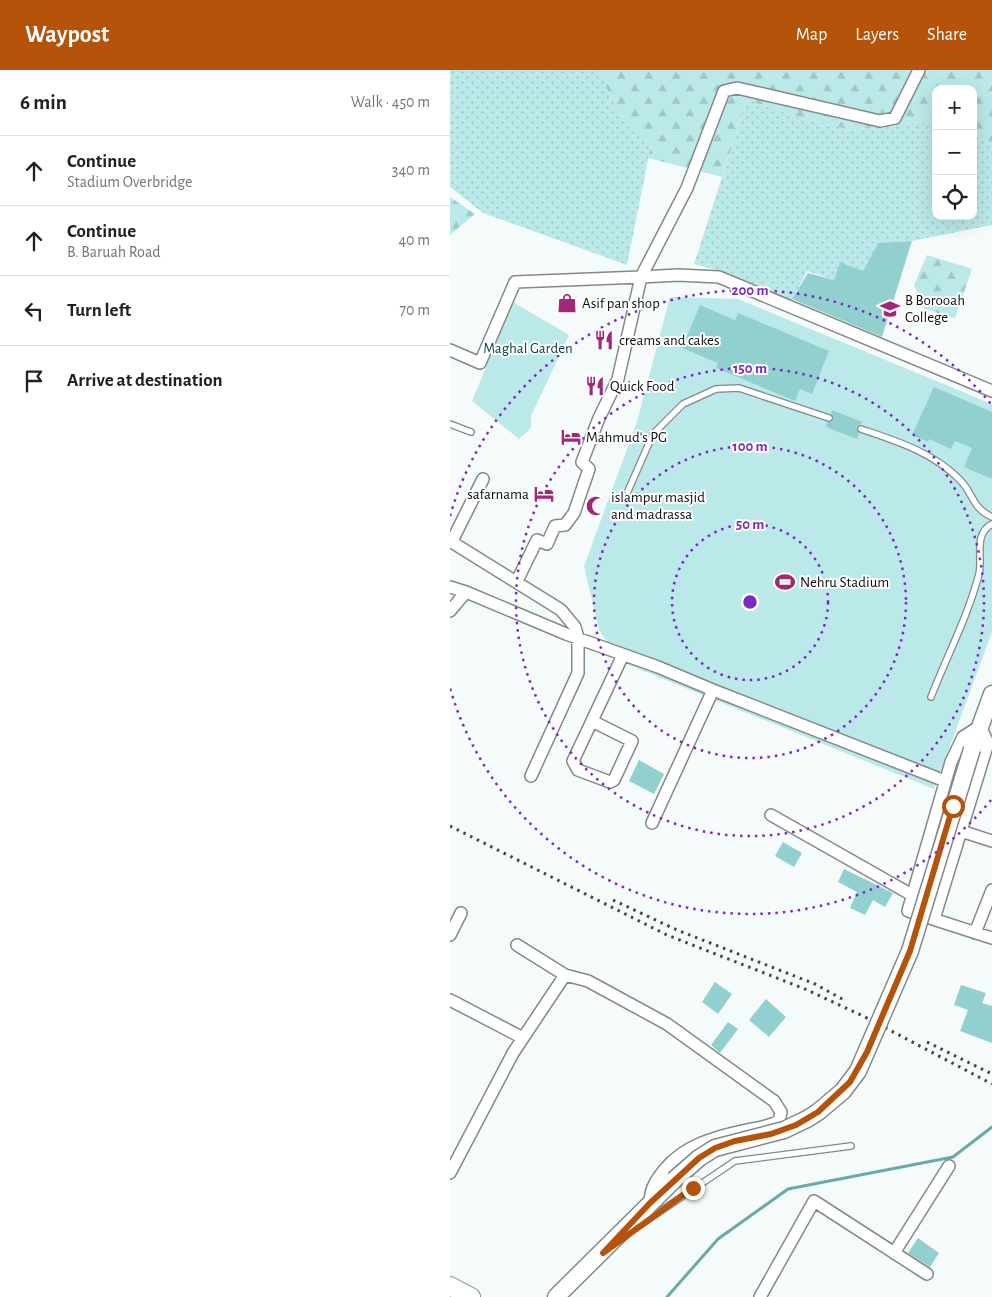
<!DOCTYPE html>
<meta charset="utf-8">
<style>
:root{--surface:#fff;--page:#f2f2f2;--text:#202124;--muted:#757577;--line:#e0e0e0;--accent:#b45309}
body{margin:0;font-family:"Alegreya Sans",sans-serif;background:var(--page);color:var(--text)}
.controls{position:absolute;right:15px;top:15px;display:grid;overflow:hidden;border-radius:10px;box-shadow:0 5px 20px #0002}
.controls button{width:45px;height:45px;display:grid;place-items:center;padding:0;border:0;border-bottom:1px solid var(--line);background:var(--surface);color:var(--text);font:25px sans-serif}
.stop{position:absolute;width:15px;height:15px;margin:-11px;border:4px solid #b45309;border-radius:50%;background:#fff}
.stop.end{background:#b45309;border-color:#fff;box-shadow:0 1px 5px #0008}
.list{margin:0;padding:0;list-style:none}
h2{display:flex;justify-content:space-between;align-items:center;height:65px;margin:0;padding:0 20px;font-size:21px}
h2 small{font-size:16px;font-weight:400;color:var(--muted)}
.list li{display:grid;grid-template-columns:32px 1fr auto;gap:15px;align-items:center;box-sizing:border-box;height:70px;padding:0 20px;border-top:1px solid var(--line)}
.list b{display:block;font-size:19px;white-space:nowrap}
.list p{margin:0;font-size:16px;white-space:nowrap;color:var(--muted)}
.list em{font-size:16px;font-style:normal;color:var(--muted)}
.icon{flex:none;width:28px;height:28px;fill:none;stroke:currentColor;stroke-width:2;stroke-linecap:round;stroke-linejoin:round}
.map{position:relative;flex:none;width:542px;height:1227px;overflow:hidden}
header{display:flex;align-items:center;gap:30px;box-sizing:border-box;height:70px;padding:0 25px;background:var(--accent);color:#fff}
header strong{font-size:24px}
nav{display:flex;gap:28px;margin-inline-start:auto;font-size:18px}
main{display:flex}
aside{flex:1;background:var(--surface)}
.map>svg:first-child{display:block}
.grass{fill:url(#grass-dots)}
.forest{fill:url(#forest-firs)}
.green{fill:#bbe8e8}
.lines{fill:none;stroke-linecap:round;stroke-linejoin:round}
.stream{stroke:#6ba9a9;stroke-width:3}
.building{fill:#92d0d0}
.service-casing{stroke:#838989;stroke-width:8}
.minor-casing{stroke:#838989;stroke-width:14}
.secondary-casing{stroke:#838989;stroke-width:19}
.primary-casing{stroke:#838989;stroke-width:20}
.service{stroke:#fff;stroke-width:5.5}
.minor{stroke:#fff;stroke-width:11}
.secondary{stroke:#fff;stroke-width:16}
.primary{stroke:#fff;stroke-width:18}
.rail{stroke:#424545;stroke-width:3;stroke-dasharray:2.5 5;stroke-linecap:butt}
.secondary-bridge-casing{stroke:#838989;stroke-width:19;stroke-linecap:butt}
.secondary-bridge{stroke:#fff;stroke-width:16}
.route{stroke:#b45309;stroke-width:6}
.ring{fill:none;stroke:#7b2cbf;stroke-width:2.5;stroke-dasharray:2.5 5}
.labels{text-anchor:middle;stroke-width:4;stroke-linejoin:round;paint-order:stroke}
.poi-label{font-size:15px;fill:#0d0f0f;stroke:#fff;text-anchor:start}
.park-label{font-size:15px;fill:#054242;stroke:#fff}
.centre{fill:#7b2cbf;stroke:#fff;stroke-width:2.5}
.ring-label{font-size:15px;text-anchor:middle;font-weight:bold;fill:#7b2cbf;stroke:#fff;stroke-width:4;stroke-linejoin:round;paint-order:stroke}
</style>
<header>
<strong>Waypost</strong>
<nav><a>Map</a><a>Layers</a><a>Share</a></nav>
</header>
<main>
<aside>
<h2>6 min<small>Walk · 450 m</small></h2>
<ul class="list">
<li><svg class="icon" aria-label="ahead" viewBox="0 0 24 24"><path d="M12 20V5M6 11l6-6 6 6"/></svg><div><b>Continue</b><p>Stadium Overbridge</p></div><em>340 m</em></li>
<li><svg class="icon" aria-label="ahead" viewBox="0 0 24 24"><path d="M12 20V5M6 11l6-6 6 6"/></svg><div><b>Continue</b><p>B. Baruah Road</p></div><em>40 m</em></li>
<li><svg class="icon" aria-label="left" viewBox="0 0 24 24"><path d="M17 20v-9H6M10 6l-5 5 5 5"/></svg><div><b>Turn left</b></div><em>70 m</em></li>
<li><svg class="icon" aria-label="arrive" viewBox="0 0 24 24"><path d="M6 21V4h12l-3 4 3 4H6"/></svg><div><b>Arrive at destination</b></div></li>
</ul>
</aside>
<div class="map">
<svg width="542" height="1227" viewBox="0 0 542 1227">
<defs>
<pattern id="grass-dots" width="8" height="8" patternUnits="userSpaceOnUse" patternTransform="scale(1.25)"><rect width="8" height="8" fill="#bbe8e8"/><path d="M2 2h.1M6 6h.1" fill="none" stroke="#a0c6c6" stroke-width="1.8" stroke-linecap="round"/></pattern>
<pattern id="forest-firs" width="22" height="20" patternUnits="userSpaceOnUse" patternTransform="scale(1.25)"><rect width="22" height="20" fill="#bbe8e8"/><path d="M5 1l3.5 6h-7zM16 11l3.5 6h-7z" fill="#a0c6c6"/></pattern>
</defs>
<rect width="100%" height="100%" fill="#f5fbfb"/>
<!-- grass -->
<path class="grass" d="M0,0h216l-39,195 -144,-52 -33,-26z
M297,30l51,17 53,13 56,-7 29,-1v94h37v-82l19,11v80l-80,16 -34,2 -15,28 -23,-9 -6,18 -27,-9 -17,33 -63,-31 -33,-9z"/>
<!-- forest -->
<path class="forest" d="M150,0h392v75l-19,-11v-45h-37v33l-29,1 -56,7 -53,-13 -51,-17 -25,77 -74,-19 3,-12 -37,-41z
M0,127l25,17 -25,21z
M477,185l45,14 -17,49 -31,-9 -10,-24z"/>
<!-- green -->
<path class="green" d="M220,227l68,2 254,105v228l-58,157 -315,-128 -20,-31 -15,-64 53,-144z
M63,232l56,33 -38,81v12l-12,11 -47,-38z"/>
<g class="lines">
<!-- stream -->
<path class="stream" d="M217,1227l51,-58 70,-50 165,-32 39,-30"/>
</g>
<!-- building -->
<path class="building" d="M462,171l-30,96 -90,-38 16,-26 26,7 6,-18 23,9 15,-28z
M250,235l35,15 3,-7 91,38 -17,43 -12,-5 -5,12 -79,-33 2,-5 -36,-15z
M484,317l58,25v67l-28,-12 8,-19 -17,-7 -4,8 -22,-10 -1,3 -16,-7z
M382,340l31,12 -6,5 2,6 -2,6 -31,-12 1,-5 6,-2 -2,-6z
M189,690l25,14 -10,20 -25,-13z
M333,772l19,11 -8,14 -19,-11z
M394,799l49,24 -8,14 -12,-7 -8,15 -15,-7 7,-16 -19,-10z
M265,912l17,12 -14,20 -16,-12z
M511,915l25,8 -4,10 10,3v37l-32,-12 8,-21 -14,-5z
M316,929l20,18 -17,20 -20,-17z
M278,952l10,7 -18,24 -9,-8z
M468,1168l21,15 -9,14 -22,-14z"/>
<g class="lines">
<defs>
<path id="service" d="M0,354l21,8
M411,359c35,12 72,23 99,51 14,14 11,27 32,37
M178,421l25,-57 30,-30 33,-15 23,-1 90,30
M481,627c16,-41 37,-81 48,-123 4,-17 -6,-40 13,-50
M184,1159l101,-68 116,-15"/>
<path id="minor" d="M191,207l46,-89 37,-97 13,-3 143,33 15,-3 24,-48
M191,207l37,-2 41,2 273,114
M0,280l30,13 35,-81 126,-5 -23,102 -19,39 -17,44 7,7 -15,44 -9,12 -10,1 -8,18 -10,-4 -20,41
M0,471l111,69 14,17 3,11v35l-47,103
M2,471l31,-62
M0,517l16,5
M0,541l16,-19 100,42 92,33 55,23 -61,133
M263,620l232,91
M142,651l40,20 -18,39 -4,2 -32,-12 -5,-9 50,-106
M321,745l141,80
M511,761l31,10
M484,849l54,-176 -8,-17 -17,11 -12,25 -43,149 84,27
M525,863l17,-43
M0,865l11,-22
M67,875l48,30 23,6 79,43 93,67 14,10 7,11 -2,9c-11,6 -24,7 -37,10 -28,6 -58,15 -77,38 -9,11 -15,20 -15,34
M0,930l73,38
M0,1103l63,-120 52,-78
M444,1183l55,-87
M310,1227l54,-96 113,73"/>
<path id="secondary" d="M522,679l20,-55
M106,1227l118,-117"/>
<path id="primary" d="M0,1216l21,11"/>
</defs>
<!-- service casing -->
<use href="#service" class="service-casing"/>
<!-- minor casing -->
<use href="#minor" class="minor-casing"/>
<!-- secondary casing -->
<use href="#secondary" class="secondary-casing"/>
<!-- primary casing -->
<use href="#primary" class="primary-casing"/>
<!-- service -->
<use href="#service" class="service"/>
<!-- minor -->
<use href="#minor" class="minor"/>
<!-- secondary -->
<use href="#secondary" class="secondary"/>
<!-- primary -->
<use href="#primary" class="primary"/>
<!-- rail -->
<path class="rail" d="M0,756l217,109 138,54 58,27 129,68
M163,830l64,30 138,54 29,16
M477,972l65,32"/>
<defs>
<path id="secondary-bridge" d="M224,1110l25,-22 16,-10 69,-18 23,-11 11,-7 25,-21 15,-20 52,-120 62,-202"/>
</defs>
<!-- secondary-bridge casing -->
<use href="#secondary-bridge" class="secondary-bridge-casing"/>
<!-- secondary-bridge -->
<use href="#secondary-bridge" class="secondary-bridge"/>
</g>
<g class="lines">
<!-- route -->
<path class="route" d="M243,1118l-90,65 47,-50 49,-45 16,-10 20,-7 36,-7 25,-9 22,-13 32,-30 17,-30 43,-101 43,-145"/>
</g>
<!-- distance rings -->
<g class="ring">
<circle cx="300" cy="532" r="78"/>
<circle cx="300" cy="532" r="156"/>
<circle cx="300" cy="532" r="234"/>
<path d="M541 730A312 312 0 0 1 0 618M0 446A312 312 0 0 1 541 334"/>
</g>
<!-- icons -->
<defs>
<symbol id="shop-bare" viewBox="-9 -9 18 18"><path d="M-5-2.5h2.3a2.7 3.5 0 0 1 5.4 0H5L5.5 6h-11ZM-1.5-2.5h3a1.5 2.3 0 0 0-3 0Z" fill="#a42679" stroke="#fff" stroke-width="2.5" paint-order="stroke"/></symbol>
<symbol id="university-bare" viewBox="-9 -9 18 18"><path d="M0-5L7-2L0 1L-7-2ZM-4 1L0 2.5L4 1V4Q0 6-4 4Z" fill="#a42679" stroke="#fff" stroke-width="2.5" paint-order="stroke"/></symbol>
<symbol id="restaurant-bare" viewBox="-9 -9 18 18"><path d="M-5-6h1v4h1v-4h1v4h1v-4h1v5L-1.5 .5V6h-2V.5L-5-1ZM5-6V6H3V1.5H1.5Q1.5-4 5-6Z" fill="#a42679" stroke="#fff" stroke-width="2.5" paint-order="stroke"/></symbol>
<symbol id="hotel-bare" viewBox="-9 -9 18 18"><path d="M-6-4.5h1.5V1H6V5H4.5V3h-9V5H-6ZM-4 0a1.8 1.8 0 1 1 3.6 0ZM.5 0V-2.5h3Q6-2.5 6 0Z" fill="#a42679" stroke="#fff" stroke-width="2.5" paint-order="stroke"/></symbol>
<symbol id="mosque-bare" viewBox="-9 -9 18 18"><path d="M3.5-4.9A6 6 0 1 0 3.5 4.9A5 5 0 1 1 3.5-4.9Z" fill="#a42679" stroke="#fff" stroke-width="2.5" paint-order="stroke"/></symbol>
<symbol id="stadium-bare" viewBox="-9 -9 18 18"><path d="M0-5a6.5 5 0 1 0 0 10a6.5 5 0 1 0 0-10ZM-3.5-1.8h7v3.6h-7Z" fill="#a42679" stroke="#fff" stroke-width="2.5" paint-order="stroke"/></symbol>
</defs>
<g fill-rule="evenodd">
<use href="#shop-bare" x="103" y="219" width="28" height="28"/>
<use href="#university-bare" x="426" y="225" width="28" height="28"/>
<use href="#restaurant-bare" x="140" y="256" width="28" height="28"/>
<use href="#restaurant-bare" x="131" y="302" width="28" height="28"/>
<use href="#hotel-bare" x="107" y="353" width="28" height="28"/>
<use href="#hotel-bare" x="80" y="410" width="28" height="28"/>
<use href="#mosque-bare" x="132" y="422" width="28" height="28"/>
<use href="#stadium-bare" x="321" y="498" width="28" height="28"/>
</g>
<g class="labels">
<!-- poi labels -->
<g class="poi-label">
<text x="455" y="235">B Borooah<tspan x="455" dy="17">College</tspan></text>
<text x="132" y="238">Asif pan shop</text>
<text x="169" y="275">creams and cakes</text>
<text x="160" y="321">Quick Food</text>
<text x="136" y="372">Mahmud's PG</text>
<text x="79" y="429" text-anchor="end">safarnama</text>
<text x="161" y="432">islampur masjid<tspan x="161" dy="17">and madrassa</tspan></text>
<text x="350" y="517">Nehru Stadium</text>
</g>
<!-- park labels -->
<g class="park-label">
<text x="78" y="283">Maghal Garden</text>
</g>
</g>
<circle cx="300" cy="532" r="8" class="centre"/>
<g class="ring-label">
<text x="300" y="225">200 m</text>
<text x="300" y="303">150 m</text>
<text x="300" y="381">100 m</text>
<text x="300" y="459">50 m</text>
</g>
</svg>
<div class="controls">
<button>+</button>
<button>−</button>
<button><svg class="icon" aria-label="locate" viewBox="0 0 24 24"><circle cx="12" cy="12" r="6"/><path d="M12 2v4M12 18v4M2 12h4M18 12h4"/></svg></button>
</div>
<div class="stop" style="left:503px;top:736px"></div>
<div class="stop end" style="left:243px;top:1118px"></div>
</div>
</main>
